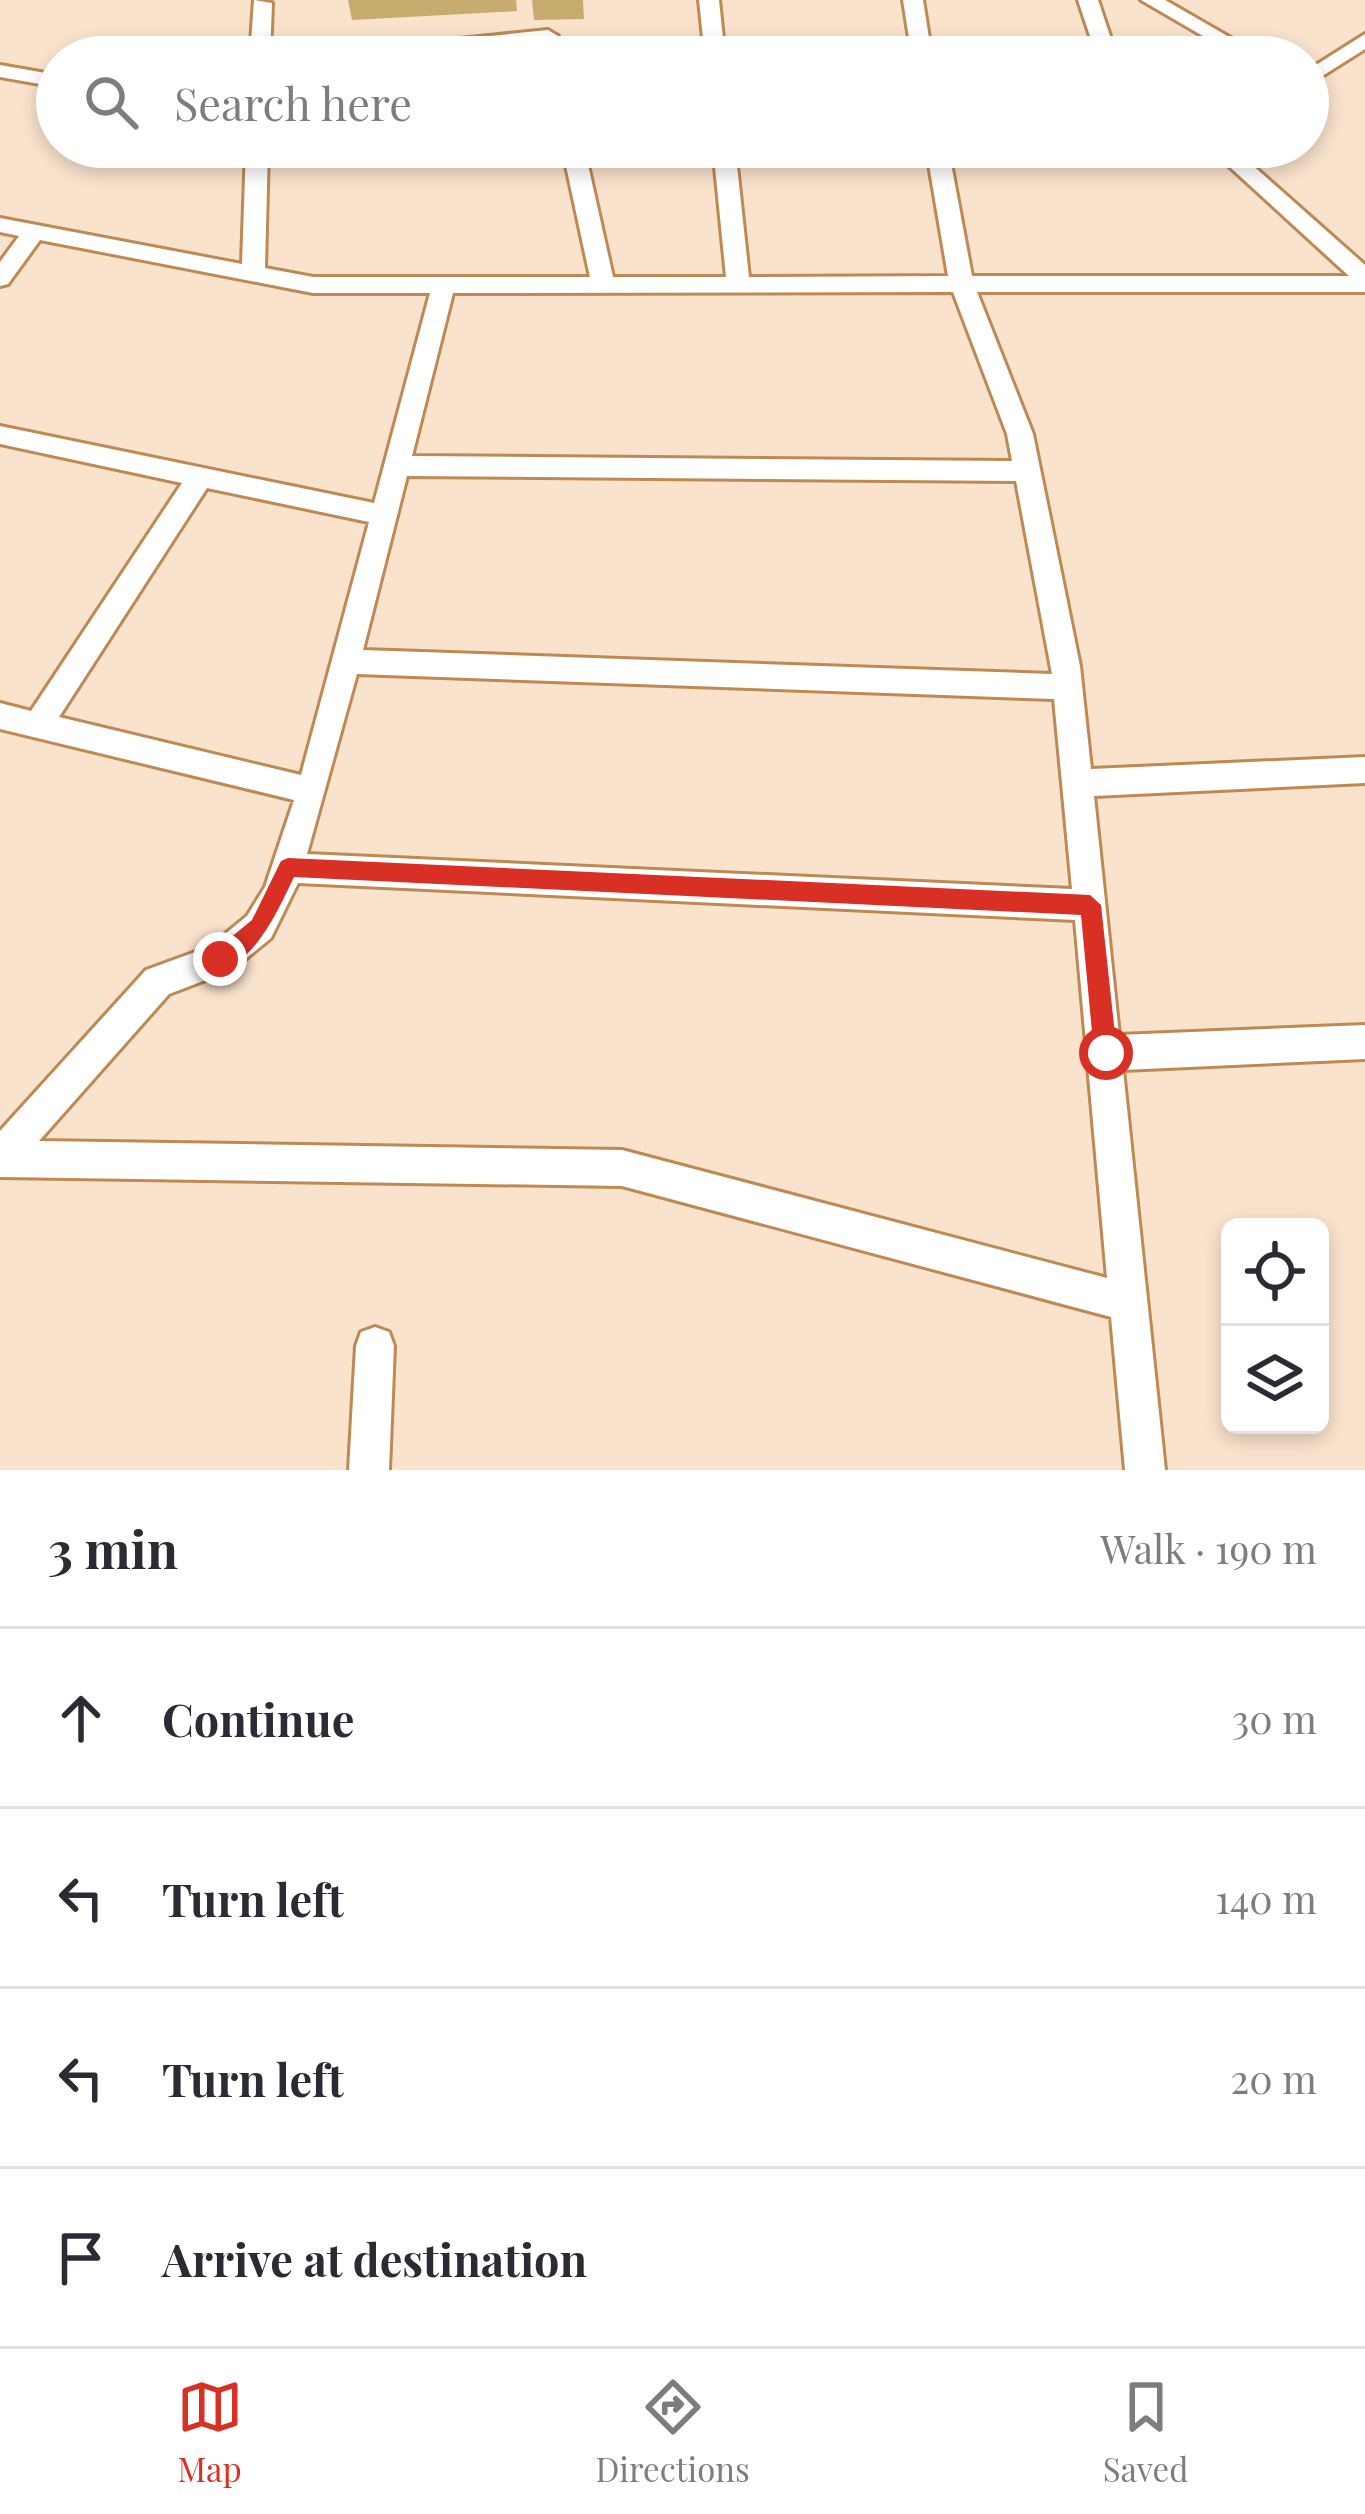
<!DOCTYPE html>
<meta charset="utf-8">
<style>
:root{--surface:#fff;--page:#f7f7f7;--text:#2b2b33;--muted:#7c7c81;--line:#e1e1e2;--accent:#d93025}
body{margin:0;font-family:"Playfair Display",serif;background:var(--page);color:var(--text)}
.controls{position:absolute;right:36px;bottom:36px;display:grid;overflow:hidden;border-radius:18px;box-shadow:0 6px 18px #0003}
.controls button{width:108px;height:108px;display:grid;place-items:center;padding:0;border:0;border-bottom:3px solid var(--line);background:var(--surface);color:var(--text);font:60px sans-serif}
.stop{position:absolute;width:36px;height:36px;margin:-27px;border:9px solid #d93025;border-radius:50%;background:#fff}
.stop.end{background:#d93025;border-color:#fff;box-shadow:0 3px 12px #0008}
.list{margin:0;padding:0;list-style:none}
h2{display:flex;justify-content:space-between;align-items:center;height:156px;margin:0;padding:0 48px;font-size:51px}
h2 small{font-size:39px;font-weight:400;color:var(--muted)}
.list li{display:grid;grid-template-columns:78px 1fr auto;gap:36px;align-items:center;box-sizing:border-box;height:180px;padding:0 48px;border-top:3px solid var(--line)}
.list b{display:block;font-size:45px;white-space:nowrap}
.list em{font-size:39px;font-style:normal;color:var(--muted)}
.icon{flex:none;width:66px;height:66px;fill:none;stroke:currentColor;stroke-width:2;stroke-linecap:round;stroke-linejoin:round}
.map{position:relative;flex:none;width:1365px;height:1470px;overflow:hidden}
.search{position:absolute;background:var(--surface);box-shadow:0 6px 18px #0003;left:36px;right:36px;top:36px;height:132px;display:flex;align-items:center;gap:30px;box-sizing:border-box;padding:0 42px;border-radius:66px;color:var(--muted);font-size:45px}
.sheet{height:876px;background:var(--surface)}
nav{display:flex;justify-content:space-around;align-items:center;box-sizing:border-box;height:168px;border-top:3px solid var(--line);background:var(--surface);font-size:33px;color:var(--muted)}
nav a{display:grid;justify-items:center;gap:6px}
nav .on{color:var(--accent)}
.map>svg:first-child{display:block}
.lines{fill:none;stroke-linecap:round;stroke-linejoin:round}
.minor-casing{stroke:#be8953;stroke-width:6}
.minor{fill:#fff;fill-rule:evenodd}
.wall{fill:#c8ab6f}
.route{fill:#d93025}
</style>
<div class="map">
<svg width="1365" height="1470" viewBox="0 0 1365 1470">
<rect width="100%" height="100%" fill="#fae3cd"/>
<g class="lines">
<defs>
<path id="minor" d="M254,0l18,3 -2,54h-20z
M699,0h20l6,57h-20z
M903,0h20l9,57h-20z
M1078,0h20l19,57h-20z
M1141,0h24l99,57h-25z
M548,30l10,6 5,21h-20l-3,-14 -139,14 -39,-3 10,-6z
M1365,34v15l-57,36v-15z
M0,65l57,10v12l-57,-10z
M246,147h22l-3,121 48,9h277l-28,-130h22l29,130h113l-13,-130h22l14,130 199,-1 -22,-129h22l24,129h377l-141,-129h24l133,118v27h-388l56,142 47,232 11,103 274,-12v26l-271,13 25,239 246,-10v34l-242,11 42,400h-40l-14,-153 -489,-131 -622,-9v-46l146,-161 63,-23 38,-31 18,-29 29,-87 -294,-71v-26l31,8 151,-228 -182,-39v-18l374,77 56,-210h-117l-273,-53 -32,44 -8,2v-24l19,-26 -19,-4v-14l242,46zM953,292l54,142 5,27 -600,-5 41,-163zM407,476l609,5 36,193 -689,-24zM207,488l162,34 -68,253 -242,-58zM357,674l697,25 18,190 -765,-35zM298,883l777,37 32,358 -485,-128 -583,-9 130,-147 63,-24 39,-32z
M375,1327l14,5 5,14 -5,124h-40l7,-124 5,-14z"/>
</defs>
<!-- minor casing -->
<use href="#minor" class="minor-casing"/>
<!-- minor -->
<use href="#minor" class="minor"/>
</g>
<!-- wall -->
<path class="wall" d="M348,0h168l1,11 -165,9z
M532,0h51l1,19 -50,1z"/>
<!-- route -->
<path class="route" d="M288,858l802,37 11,10 16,148 -11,11 -12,-11 -13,-138 -787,-38c-13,27 -44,99 -81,89v-14l39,-32 29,-59z"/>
</svg>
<div class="controls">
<button><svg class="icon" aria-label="locate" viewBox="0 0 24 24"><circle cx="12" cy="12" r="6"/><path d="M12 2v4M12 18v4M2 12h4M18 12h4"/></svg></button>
<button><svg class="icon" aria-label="layers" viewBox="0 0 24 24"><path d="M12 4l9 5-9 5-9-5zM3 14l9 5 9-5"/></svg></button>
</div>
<div class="stop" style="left:1106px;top:1053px"></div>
<div class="stop end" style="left:220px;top:959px"></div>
<div class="search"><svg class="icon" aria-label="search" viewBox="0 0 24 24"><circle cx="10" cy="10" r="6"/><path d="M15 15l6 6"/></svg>Search here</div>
</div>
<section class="sheet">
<h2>3 min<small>Walk · 190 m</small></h2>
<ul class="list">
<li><svg class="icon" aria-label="ahead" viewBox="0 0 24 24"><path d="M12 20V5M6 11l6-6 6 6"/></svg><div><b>Continue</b></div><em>30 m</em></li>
<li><svg class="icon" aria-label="left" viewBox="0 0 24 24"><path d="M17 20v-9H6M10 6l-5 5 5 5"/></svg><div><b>Turn left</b></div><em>140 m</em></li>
<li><svg class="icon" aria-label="left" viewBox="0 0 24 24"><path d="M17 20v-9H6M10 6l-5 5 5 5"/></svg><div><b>Turn left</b></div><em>20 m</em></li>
<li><svg class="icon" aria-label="arrive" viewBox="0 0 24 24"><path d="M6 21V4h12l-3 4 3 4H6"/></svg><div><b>Arrive at destination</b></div></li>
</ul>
</section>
<nav>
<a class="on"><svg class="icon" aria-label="map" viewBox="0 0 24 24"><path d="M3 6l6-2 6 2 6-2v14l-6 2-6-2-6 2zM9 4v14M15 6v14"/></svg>Map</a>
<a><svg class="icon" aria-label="directions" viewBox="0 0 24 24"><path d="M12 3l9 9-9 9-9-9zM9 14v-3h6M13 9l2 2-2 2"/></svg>Directions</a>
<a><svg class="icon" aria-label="saved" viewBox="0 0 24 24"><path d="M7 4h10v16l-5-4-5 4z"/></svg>Saved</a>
</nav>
